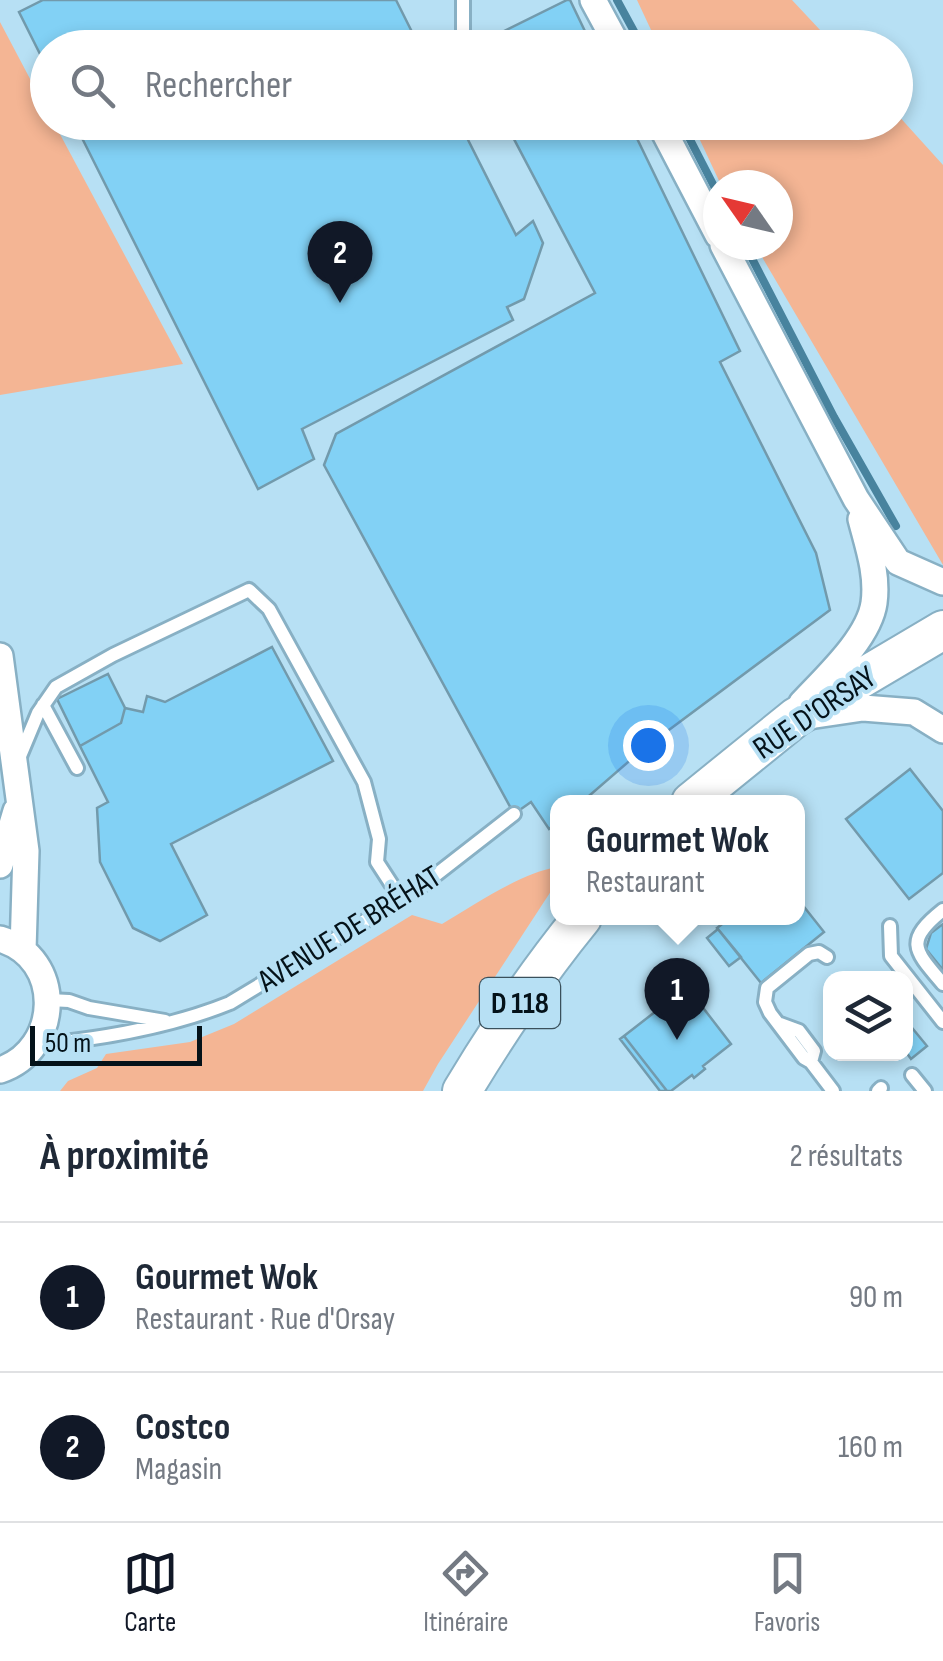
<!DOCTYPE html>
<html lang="fr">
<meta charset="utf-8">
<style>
:root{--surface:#fff;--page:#f6f6f7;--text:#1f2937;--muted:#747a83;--line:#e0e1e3;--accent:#111827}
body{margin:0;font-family:"Sofia Sans Condensed",sans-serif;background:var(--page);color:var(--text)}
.controls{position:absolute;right:30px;bottom:30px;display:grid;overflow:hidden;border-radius:20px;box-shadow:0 5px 15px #0003}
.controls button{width:90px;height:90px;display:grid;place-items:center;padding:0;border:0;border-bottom:2px solid var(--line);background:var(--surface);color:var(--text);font:50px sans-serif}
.compass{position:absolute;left:703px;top:170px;width:90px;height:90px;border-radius:50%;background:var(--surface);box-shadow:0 5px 15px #0003;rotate:304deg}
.scale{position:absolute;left:30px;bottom:25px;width:172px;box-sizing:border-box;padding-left:10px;border:5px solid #041219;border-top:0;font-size:28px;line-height:35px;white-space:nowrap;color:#041219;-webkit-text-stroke:8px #b7e0f4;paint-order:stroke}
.you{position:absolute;left:648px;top:745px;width:35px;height:35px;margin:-25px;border:8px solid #fff;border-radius:50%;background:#1a73e8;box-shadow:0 0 0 15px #1a73e833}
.badge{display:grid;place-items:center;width:65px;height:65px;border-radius:50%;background:var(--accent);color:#fff;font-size:32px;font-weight:700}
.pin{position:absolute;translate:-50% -82px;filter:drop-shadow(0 2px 5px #0008)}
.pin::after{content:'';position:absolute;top:52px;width:35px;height:30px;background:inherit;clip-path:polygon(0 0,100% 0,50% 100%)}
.popup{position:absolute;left:550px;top:795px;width:255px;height:130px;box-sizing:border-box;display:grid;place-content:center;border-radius:20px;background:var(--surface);filter:drop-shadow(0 2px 8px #0005);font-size:32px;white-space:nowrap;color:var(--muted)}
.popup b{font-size:38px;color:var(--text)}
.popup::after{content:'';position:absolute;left:50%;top:100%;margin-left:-20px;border:20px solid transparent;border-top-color:var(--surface)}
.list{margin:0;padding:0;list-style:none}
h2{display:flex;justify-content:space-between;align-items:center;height:130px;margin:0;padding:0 40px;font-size:42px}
h2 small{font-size:32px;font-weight:400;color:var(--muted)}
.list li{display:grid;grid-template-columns:65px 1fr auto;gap:30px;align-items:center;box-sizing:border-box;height:150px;padding:0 40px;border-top:2px solid var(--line)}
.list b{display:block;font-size:38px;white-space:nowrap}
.list p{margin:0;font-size:32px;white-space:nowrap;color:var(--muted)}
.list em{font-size:32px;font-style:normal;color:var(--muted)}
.icon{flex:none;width:55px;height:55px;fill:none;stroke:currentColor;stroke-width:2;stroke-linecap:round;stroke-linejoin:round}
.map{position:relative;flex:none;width:943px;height:1091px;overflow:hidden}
.search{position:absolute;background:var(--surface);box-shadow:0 5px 15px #0003;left:30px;right:30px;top:30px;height:110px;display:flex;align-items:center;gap:25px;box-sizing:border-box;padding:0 35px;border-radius:55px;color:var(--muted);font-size:38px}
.sheet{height:430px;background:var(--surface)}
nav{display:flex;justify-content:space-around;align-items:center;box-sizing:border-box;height:140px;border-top:2px solid var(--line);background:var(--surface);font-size:28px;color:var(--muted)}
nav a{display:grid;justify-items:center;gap:5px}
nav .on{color:var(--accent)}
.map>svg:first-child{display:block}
.green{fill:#f4b594}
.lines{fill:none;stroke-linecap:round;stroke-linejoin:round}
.stream{stroke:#48839e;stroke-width:8}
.building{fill:#82d1f5;stroke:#729aac;stroke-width:2.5}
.lane-casing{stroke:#88b0c4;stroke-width:18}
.street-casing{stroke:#88b0c4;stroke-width:30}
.primary-casing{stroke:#88b0c4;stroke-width:42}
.lane{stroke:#fff;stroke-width:12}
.street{stroke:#fff;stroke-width:25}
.primary{stroke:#fff;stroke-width:38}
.labels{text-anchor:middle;stroke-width:8;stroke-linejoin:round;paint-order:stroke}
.shield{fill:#b7e0f4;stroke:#3a505b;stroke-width:2.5}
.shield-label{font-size:30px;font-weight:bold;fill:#041219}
.street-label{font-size:32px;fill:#041219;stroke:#b7e0f4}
</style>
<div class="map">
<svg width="943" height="1091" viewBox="0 0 943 1091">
<rect width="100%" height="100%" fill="#b7e0f4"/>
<!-- green -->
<path class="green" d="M637,0h155l44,47h-177z
M0,22l47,89 1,11 6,1 129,241 -183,31z
M896,113l47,52v400l-188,-320h23v-60h-57l-29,-62 204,-1z
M557,867v15l-119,182 -15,27h-363l8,-10 29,-13 9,-14 84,-12 44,-18 178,-109 30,9c32,-19 79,-51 115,-57z"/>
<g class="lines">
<!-- stream -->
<path class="stream" d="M617,0l26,48
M681,122l37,72
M745,245l89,172 62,109"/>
</g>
<!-- building -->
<path class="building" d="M43,0h353l24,48h-372v22l-29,-58z
M567,0h3l23,48h-123z
M74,122h385l57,113 17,-14 10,22 -19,56 -17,8 6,13 -211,109 12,30 -56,30z
M505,122h124l111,229 -20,11 96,191 14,57 -188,140 -60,52h-25v21l-8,6 -18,-27 -17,12 -190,-349 12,-31 259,-141z
M272,647l61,114 -162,83 36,71 -47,26 -27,-13 -33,-66 -3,-54 11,-6 -28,-56 41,-23 4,-15 18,4 4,-16 18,6z
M108,674l17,34 -4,15 -41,23 -23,-47z
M910,769l33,42v62l-34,26 -63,-80z
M797,898l27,34 -63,51 -44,-55 13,-10h67z
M943,924v46l-17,-21 5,-16z
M718,929l23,28 -12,9 -22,-28z
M687,987l44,57 -28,22 2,3 -11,9 -2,-3 -21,16h-4l-43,-55z
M913,1029l14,17 -16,13 -5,-7v-17z
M624,1036l43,55h-7l-40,-52z"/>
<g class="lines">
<defs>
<path id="lane" d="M463,0v34l7,14
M43,705l34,63
M18,761l20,-48 18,-26 57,-32 136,-65 20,19 95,173 15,57 -2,23 24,37
M943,910c-39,31 -29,40 0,74
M890,926l1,30 52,66
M827,957l-8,-5 -10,2 -42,34 -2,14 5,11 34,45 7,4 22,29
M49,1000l20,1 20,7 76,13
M780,1024l19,7 15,20 -3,11
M35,1045c66,-6 133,-17 195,-42l189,-115 95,-74
M912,1075l13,16
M878,1091l3,-3"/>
<path id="street" d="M593,0l26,48
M659,122l59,113
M723,245l133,254 42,63 45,20
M0,656l26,195 -3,99
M802,703c24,-26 67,-65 72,-100 4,-29 -6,-57 -13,-84
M809,716l54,-8 51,4 29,18
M0,865l16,-54
M0,939c65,19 61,111 0,131"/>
<path id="primary" d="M691,802l105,-85 147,-87
M462,1091c36,-60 76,-119 120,-173"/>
</defs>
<!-- lane casing -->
<use href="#lane" class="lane-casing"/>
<!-- street casing -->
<use href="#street" class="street-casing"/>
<!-- primary casing -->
<use href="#primary" class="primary-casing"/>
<!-- lane -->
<use href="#lane" class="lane"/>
<!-- street -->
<use href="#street" class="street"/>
<!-- primary -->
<use href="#primary" class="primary"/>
</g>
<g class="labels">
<!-- shield labels -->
<rect class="shield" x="480" y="978" width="80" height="50" rx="8"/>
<g class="shield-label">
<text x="520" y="1013">D 118</text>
</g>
<!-- street labels -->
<g class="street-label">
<text transform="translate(814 712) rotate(-34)" y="11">RUE D'ORSAY</text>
<text transform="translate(349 928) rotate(-32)" y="11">AVENUE DE BRÉHAT</text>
</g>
</g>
</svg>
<div class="controls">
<button><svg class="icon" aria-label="layers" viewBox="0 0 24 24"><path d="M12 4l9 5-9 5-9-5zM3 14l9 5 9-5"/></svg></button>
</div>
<svg class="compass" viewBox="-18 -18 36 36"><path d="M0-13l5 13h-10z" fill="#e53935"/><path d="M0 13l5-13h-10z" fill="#747a83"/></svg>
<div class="scale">50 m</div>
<div class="you"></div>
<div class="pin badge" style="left:677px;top:1040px">1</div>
<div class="popup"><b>Gourmet Wok</b>Restaurant</div>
<div class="pin badge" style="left:340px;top:303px">2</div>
<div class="search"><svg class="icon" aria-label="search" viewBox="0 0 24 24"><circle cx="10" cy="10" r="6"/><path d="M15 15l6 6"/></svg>Rechercher</div>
</div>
<section class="sheet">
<h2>À proximité<small>2 résultats</small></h2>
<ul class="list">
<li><span class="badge">1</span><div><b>Gourmet Wok</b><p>Restaurant · Rue d'Orsay</p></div><em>90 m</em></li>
<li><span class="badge">2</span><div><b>Costco</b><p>Magasin</p></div><em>160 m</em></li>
</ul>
</section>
<nav>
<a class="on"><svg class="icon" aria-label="map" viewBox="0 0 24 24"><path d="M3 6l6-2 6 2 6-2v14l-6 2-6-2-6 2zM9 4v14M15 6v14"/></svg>Carte</a>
<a><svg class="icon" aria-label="directions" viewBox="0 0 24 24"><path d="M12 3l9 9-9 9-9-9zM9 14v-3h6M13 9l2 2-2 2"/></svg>Itinéraire</a>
<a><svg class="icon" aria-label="saved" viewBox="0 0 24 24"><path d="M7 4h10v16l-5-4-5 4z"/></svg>Favoris</a>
</nav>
